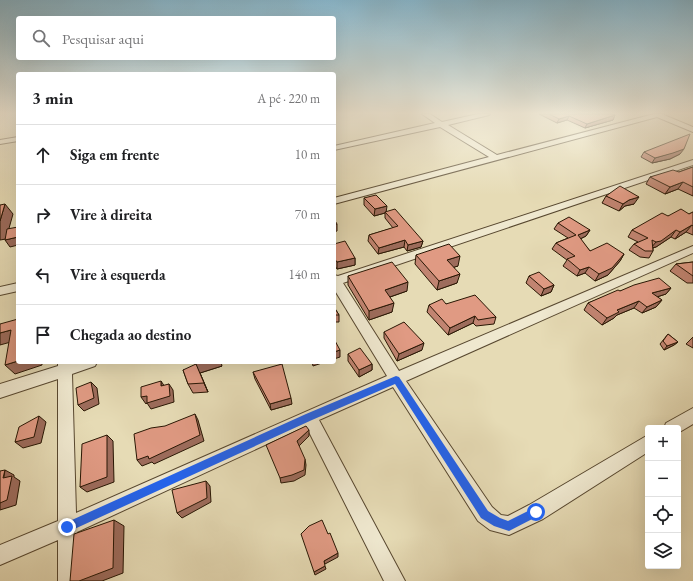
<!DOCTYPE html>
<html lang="pt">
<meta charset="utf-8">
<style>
:root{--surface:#fff;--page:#f2f2f2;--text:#202124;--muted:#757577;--line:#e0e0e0}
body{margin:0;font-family:"EB Garamond",serif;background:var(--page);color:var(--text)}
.controls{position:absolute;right:12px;bottom:12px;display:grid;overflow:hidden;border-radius:4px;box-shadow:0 4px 16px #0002}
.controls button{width:36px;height:36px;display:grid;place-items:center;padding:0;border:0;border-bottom:1px solid var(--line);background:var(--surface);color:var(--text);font:20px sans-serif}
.stop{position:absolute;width:12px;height:12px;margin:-9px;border:3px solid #2563eb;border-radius:50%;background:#fff}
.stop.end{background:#2563eb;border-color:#fff;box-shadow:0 1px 4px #0008}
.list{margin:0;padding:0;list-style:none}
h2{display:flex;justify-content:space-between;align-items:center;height:52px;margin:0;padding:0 16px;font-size:17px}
h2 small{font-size:13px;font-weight:400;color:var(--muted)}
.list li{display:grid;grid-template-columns:26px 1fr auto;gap:12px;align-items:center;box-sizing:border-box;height:60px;padding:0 16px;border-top:1px solid var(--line)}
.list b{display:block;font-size:15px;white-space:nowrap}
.list em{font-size:13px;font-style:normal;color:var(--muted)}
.icon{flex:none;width:22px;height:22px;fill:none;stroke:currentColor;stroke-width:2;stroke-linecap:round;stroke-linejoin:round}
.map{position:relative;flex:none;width:693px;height:581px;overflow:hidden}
.search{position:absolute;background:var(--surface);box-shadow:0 4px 16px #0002;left:16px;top:16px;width:320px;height:44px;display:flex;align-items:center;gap:10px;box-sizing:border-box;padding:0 14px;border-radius:4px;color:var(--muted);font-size:15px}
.panel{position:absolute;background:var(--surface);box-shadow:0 4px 16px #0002;left:16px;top:72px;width:320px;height:292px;border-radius:4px}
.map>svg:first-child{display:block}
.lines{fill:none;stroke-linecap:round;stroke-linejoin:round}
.minor-casing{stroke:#584830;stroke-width:2}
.minor{fill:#efe8cf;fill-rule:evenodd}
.wall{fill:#c18471;stroke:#291704}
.shaded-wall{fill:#9d6c5c;stroke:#291704}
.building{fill:#e09a83;stroke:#291704}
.route{fill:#2563eb}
</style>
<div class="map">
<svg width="693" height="581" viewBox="0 0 693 581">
<rect width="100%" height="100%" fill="#e6dbb5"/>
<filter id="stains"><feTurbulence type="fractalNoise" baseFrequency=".005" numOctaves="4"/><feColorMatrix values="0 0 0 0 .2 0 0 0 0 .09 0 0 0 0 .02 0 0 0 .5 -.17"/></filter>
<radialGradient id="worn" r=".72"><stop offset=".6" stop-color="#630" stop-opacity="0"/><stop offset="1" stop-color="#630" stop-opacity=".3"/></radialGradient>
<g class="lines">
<defs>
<path id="minor" d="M422,114h8l12,8 36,-8h12l-1,1 -41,10 49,30 157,-41h10v1l29,12v5l-36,-15 -323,87v-6l155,-41 -49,-30 -106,23v-4l101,-23z
M18,137v4l-18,3v-4z
M693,160v5l-350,118 56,88 294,-125v7l-287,128 86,126 9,8 7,1 21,-11 119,-70v17l-105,67 -34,16 -19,-5 -12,-9 -85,-134 -74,33 86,161h-21l-78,-155 -229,106 1,49h-20v-41l-58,25v-20l58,-24v-142l-58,19v-14l58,-18v-4h39l-2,4 -23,8 4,139 311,-137 -53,-87v-14l4,1z
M18,283v8l-18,4v-8z
M693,408v16l-15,9v-5h-14l2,-5z"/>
</defs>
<!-- minor casing -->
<use href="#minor" class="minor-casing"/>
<!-- minor -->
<use href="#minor" class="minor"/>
</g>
<!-- wall -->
<path class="wall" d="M539,114h73l3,1 -2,5 -28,8 -18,-8 -10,3z
M644,152l36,2 -10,5 -18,4 -11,-6z
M693,167v29l-15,-7 -13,5 -19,-10 4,-7 29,-5z
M606,196l28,8 -9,2 -6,5 -17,-8z
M364,198l22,14 37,29 -2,6 -14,4 -3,-4 -26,7 -10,-13 1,-6 24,-7 -8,-10v-5l-11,3 -10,-11z
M693,212v23l-7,-3 -11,7 -4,-2 -15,10 -3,1v3l-4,7 -9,-1 -11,-7 5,-6 4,-2 -10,-5 4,-7 36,-14 21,-2z
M558,223l32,7 -4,6 -6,3 10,12 34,3 -4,7 -12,14 -13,6 -10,-8 -8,3 -14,-10 4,-6 -15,-11 4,-6 12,-5 -14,-9z
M334,244l21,14v7l-18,4 -3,-5z
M416,255l42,11 -4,1 3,16 -20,7 -22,-26z
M693,262v21h-6l-17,-12 6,-7z
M348,276l59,15 -17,6 2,15 -23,8 -21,-35z
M529,276l25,9 -3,7 -10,4 -15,-13z
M671,288l-5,6 -9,3 5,3 -6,7 -14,6 -8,-5 -17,7 -3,3 -12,7 -18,-15 4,-7 32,-12z
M446,304l50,13 -2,7 -18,2 -3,-3 -25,12 -21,-23 2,-7z
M334,307l5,8v7h-5z
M384,332l38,18 -25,11 -13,-23z
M668,334l10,8 -4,3 -10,5 -4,-6z
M693,337v11l-7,-4z
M348,354l24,10v6l-13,7 -11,-16z
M222,366l-22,7 8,19 -15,1 -5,-9 -5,-14z
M253,372l39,32 -21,6 -16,-31z"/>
<!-- shaded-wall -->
<path class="shaded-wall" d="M615,115l-2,5 -28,8 2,-4z
M569,116l-2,4 -10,3 2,-4z
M684,149l-4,5 -10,5 -18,4 3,-5z
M683,182l-5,7 -13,5 5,-7z
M639,197l-5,7 -9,2 -6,5 4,-7 6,-4z
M5,204l8,10 -7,25 -6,1v-19z
M387,206l-1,7 -1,-1v1l-11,3 1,-7z
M337,224v7l-3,1v-7z
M692,225l-6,7 -11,7 5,-7z
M590,230l-4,6 -12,6 4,-7z
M676,230l-5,7 -15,10 -5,1 5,-6z
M18,237v8l-8,2 -5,-7z
M405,240l-1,7 -26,7 1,-6z
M423,241l-2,6 -14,4 1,-6z
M624,254l-4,7 -12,14 -13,6 4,-7z
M460,256l-2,10 -13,4 2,-10z
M355,258v7l-18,4v-7z
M589,267l-4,6 -8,3 3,-6z
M460,274l-3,9 -20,7 2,-9z
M408,282l-1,9 -23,8 1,-9z
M554,285l-3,7 -10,4 3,-7z
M671,288l-5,6 -19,6 5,-7z
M662,300l-6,7 -14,6 5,-6z
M639,301l-5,7 -17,7 -3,3 -12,7 5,-7 10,-8z
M394,303l-2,9 -23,8v-9z
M475,316l-2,7 -25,12 2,-7z
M11,330l7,10 -18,5v-12z
M678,342l-4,3 -10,5 3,-4z
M424,343l-2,7 -25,11 2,-7z
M340,350v7l-6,2v-7z
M18,361v1h24v3l-27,9 -10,-9z
M199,362h22l1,4 -22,7 8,19 -13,-29z
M312,362h13l-12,4z
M372,364v6l-13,7v-7z
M161,381l4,6 -4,-1z
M91,382l6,6 2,16 -15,7 -6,-6z
M169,384l4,6 1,12 -23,7 -4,-6 -1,1 -5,-7z
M291,398l1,6 -21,6 -1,-6z
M195,414l3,6 6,21 -50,23 -2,-2 -10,4 -5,-6z
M39,416l7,6 -5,21 -18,5 -8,-6z
M309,430v6l-11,11 -1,-6z
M107,435l6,6 1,41 -27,10 -7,-5z
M305,459l1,6 -1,10 -11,6 -13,2 -1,-5z
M5,470l9,5v2l6,4 -4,24 -16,5v-7z
M206,481l4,5 1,16 -29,16 -5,-5z
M114,520l10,6 -1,47 -21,8h-23z
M338,553v4l-13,7 -1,-3z
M325,566l1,3 -11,6 -1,-3z"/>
<!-- building -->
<path class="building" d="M549,114h63l3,1 -28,9 -18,-8 -10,3z
M690,134l-6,15 -11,4 -18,5 -11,-6z
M693,167v20l-10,-5 -13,5 -20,-10 23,-7 6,2z
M620,186l19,11 -10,3 -6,4 -17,-8z
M376,195l11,11 -12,3 -11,-11z
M5,204l-5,17v-16z
M395,209l28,32 -15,4 -3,-5 -26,8 -10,-13 29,-9 -13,-14z
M681,209l8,5 4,-2v14l-1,-1 -12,7 -4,-2 -15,11 -5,1 -4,-2 1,11h-8l-11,-7 14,-6 -16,-8 30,-17 6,3z
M569,217l21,13 -12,5 12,16 17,-8 17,11 -12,14 -13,6 -10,-7 -9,3 -13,-11 8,-3 -19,-13 20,-8 -18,-12z
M334,219l3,5 -3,1z
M18,227v10l-13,3 2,-11z
M345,241l10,17 -18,4 -3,-4v-14z
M449,244l11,12 -13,4 13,14 -21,7 -23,-26z
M392,262l16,20 -23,8 9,13 -25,8 -21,-35z
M693,262v14l-17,-12z
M539,272l15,13 -10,4 -15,-13z
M659,278l12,10 -19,5 10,7 -15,7 -8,-6 -22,9 2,2 -12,6 -19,-15 30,-13 2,1 14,-6z
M475,295l21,22 -18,3 -3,-4 -25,12 -21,-23 13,-6 4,5z
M334,307l5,8h-5z
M18,319v42l-13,4 6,-35 -11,3v-9z
M404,322l20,21 -25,11 -15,-22z
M668,334l10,8 -11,4 -4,-5z
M334,339l6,11 -6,2z
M360,348l12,16 -13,6 -11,-16z
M196,364l8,19 -16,1 -5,-14z
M282,364l9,34 -21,6 -17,-32z
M161,381v5l8,-2 1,12 -23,7v-7l-6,1v-10z
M91,382l3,16 -16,7 -2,-17z
M195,414l5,21 -51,24 -1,-3 -11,4 -3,-26 17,-6 14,-2z
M39,416l-5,21 -19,5 4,-15z
M306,426l3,4 -12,11 8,18 -1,11 -12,5 -12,3 -14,-33z
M107,435v42l-27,10 2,-43z
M5,470l-2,8 9,-2 -5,24 -7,3v-32z
M206,481l1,17 -30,15 -5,-23z
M114,520l-1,48 -34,13h-9l4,-47z
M322,520l6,14 2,-1 8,20 -14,8 1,5 -11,6 -13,-38 8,-8z"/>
<!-- sky -->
<linearGradient id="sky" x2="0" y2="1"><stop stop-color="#87b7ce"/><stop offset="0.58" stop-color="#f4efde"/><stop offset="1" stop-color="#f4efde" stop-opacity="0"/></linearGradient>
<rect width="693" height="195" fill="url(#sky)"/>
<!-- route -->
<path class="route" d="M396,376l3,1 89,134 12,7 8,3 28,-14 4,1 1,4 -1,3 -31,16 -15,-5 -13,-8 -86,-134 -83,36 -242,111 -3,2 -4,-2 -1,-4 1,-3 243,-110z"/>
<rect width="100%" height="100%" filter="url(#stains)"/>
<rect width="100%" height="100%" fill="url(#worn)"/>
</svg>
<div class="controls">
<button>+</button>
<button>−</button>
<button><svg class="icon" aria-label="locate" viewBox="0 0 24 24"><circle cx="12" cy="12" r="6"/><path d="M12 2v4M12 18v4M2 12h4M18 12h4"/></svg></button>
<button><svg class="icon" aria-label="layers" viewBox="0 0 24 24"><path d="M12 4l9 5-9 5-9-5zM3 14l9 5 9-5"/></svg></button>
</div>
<div class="stop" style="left:536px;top:512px"></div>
<div class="stop end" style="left:67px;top:527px"></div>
<div class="search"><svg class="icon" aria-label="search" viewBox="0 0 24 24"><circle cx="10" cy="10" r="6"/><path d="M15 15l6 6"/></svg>Pesquisar aqui</div>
<section class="panel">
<h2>3 min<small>A pé · 220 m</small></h2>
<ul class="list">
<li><svg class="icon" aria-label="ahead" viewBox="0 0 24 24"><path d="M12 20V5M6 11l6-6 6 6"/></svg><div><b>Siga em frente</b></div><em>10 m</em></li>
<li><svg class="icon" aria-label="right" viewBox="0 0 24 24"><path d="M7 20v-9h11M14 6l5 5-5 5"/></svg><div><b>Vire à direita</b></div><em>70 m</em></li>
<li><svg class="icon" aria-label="left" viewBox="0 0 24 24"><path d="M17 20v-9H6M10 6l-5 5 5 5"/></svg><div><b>Vire à esquerda</b></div><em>140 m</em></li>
<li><svg class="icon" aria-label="arrive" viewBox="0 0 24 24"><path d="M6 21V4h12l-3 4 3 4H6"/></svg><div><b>Chegada ao destino</b></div></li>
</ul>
</section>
</div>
